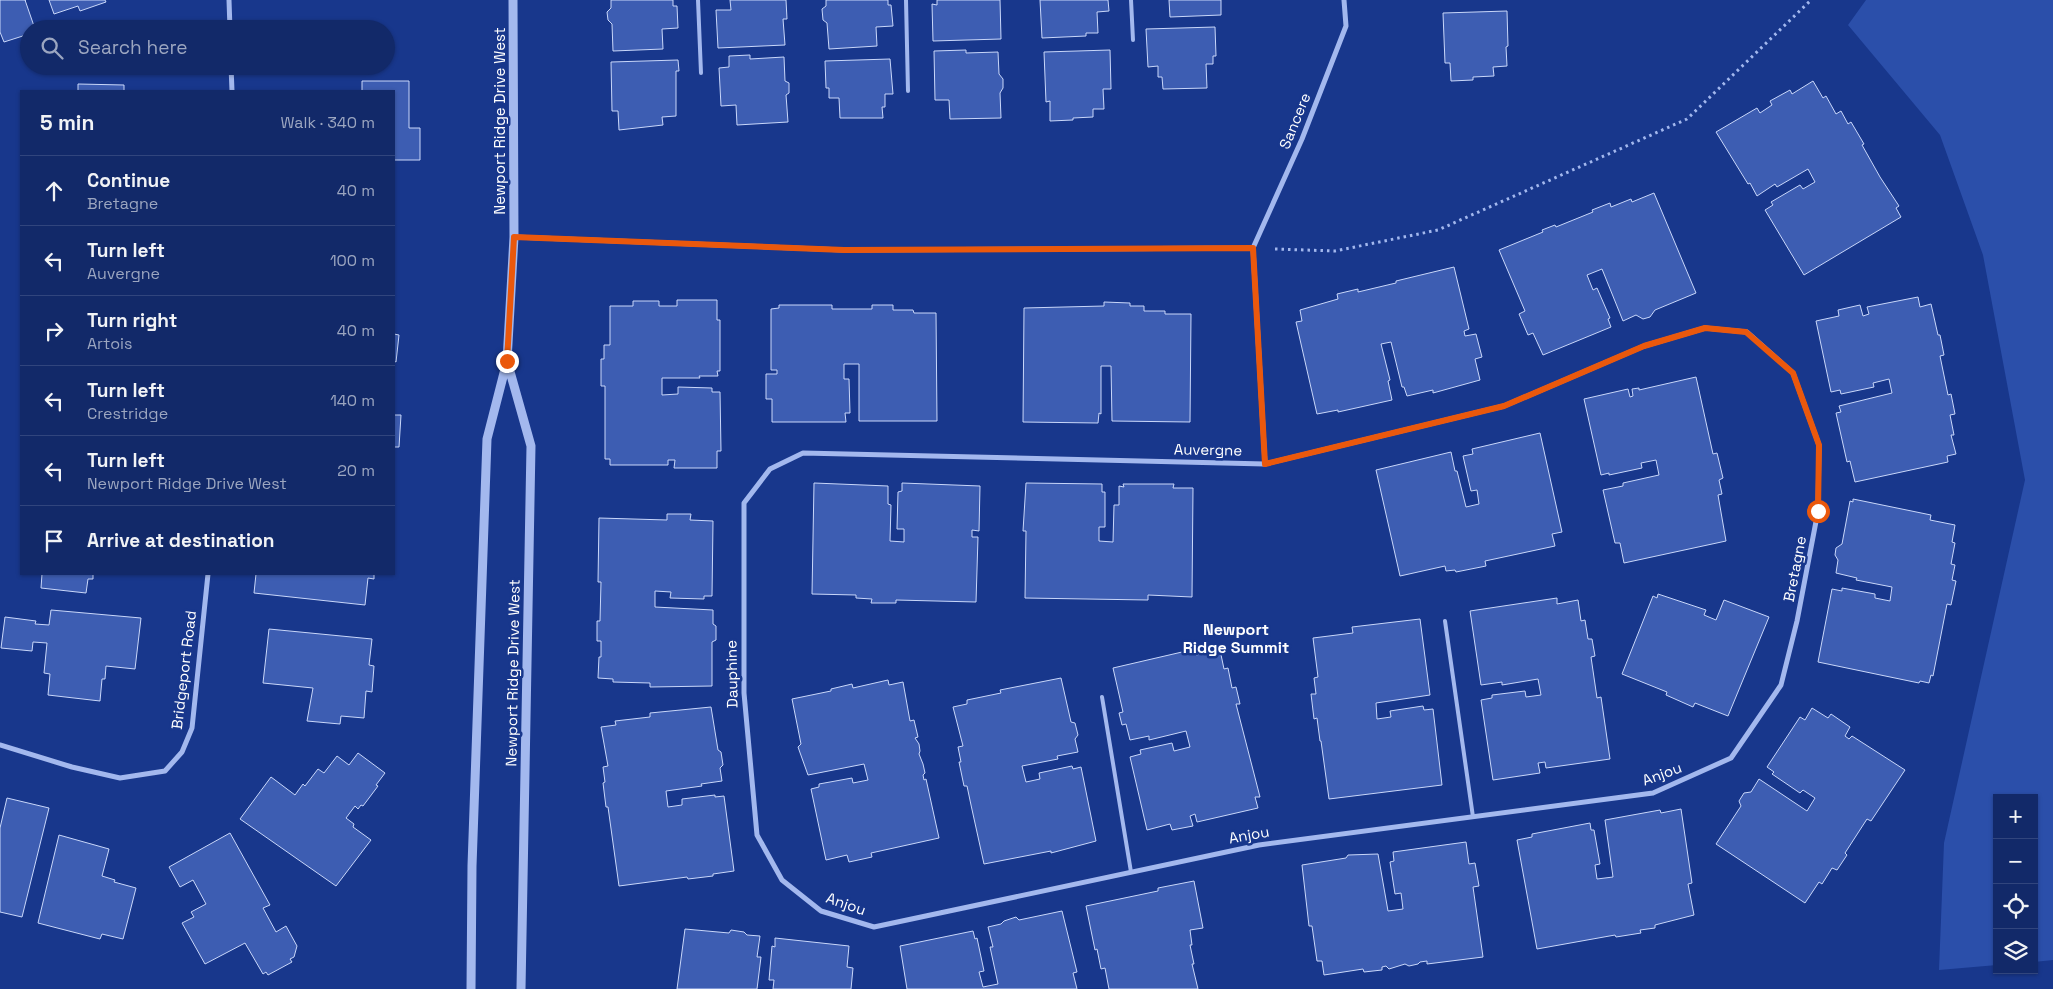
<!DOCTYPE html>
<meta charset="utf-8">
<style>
:root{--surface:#122969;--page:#1b316f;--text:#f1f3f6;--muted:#9ca6c0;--line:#31457d}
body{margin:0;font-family:"Space Grotesk",sans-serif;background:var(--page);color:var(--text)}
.controls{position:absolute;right:15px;bottom:15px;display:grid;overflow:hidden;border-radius:0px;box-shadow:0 1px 4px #0004}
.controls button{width:45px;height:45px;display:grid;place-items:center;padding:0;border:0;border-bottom:1px solid var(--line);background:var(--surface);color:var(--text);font:25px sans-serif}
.stop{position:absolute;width:15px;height:15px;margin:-11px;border:4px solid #ea580c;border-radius:50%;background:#fff}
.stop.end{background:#ea580c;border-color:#fff;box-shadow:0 1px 5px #0008}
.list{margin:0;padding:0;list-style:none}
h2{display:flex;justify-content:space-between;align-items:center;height:65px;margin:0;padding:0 20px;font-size:21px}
h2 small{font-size:16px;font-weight:400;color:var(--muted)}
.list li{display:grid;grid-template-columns:32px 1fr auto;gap:15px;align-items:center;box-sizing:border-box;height:70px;padding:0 20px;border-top:1px solid var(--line)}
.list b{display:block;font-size:19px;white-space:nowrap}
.list p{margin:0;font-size:16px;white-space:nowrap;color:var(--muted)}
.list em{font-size:16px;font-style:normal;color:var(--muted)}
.icon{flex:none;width:28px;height:28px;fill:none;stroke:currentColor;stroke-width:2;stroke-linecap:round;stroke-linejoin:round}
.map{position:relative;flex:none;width:2053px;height:989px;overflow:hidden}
.search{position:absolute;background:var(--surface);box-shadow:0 1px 4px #0004;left:20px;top:20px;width:375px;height:55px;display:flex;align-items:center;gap:12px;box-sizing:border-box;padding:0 18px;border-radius:28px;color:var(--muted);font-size:19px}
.panel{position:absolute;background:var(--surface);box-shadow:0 1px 4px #0004;left:20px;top:90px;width:375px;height:485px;border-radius:0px}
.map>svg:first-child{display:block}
.green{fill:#2b4faa}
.building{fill:#3d5db2;stroke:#c9d7fa}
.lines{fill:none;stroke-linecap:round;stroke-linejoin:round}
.path{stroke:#a3b8ee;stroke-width:3;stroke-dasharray:2.5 4;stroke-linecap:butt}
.service{stroke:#a3b8ee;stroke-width:4}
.minor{stroke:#a3b8ee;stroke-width:5}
.tertiary{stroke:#a3b8ee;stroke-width:9}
.route{stroke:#ea580c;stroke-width:6}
.labels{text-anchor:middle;stroke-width:5;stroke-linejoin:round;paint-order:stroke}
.street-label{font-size:15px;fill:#fff;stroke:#18378c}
.neighbourhood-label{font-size:16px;font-weight:bold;fill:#fff;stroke:#18378c}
</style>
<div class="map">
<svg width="2053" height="989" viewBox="0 0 2053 989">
<rect width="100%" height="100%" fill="#18378c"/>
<!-- green -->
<path class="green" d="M1866,0h187v960l-19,2v-164h-37v167l-58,5 5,-127 81,-363 -42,-225 -43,-120 -92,-110z"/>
<!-- building -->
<path class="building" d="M0,0h26h-1l10,29h-6v5l-25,8 -4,-10z
M49,0h56l1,2 -26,9 -2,-5 -24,8z
M611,0h62v6h4l1,22 -16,1 1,20 -50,2 -1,-27 -4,-4 -1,-8 4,-4z
M730,0h56l1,19h-4l2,26 -67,3 -2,-38h15z
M826,0h62v5h3l2,21 -17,1 1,19 -48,3 -2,-26 -4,-3 -1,-11 4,-3z
M937,0h63l1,39 -68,2 -1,-37 5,1z
M1040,0h68l1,11 -12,1 1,21h-12v3l-44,2z
M1169,0h52v15l-51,2z
M1507,11l1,35 -2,1 1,19 -14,1 1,9 -21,1v3l-22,1 -1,-18h-5l-2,-50z
M1215,27l1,29h-3v8h-7l1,24 -44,1 -1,-12h-4v-11l-10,1 -2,-38z
M966,50v3l32,-1 1,22 4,5v9l-3,5 1,25 -51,1 -1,-19h-14l-1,-49z
M1110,50l1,39h-8l1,20h-11v8l-20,1v2l-23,1v-20l-4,1 -2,-50z
M750,55v4l34,-2 1,24 4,2v10l-3,2 2,27 -51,3 -1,-20 -15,1 -2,-38 10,-1v-11z
M890,59l3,35h-8v13h-3l1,11h-43l-1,-20h-10v-10h-3l-1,-27z
M678,60l1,11h-3v45l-14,1 1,8 -44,5 -1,-19h-6l-1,-49z
M362,81h47v47h11v32h-26v-69h-32z
M1813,81l10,17 3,-2 10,18 5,-3 7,13 3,-2 13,22 -2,1 18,32 19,29 -3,2 5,9 -97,58 -39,-65 8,-5 -2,-3 29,-17 3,4 12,-7 -7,-13 -31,18 -2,-3 -18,12 -7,-13 -2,1 -32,-52 41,-24 3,5 12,-8 -2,-4 20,-11 2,4z
M78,84l46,1v6h-46z
M1654,193l42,100 -41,17 -5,7 -7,2 -7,-4 -13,6 -21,-52 -15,6 6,15 4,-2 13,30 -2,1 3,8 -68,28 -10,-22 -5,2 -9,-21 6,-3 -26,-61 44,-18 -1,-2 13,-5 1,2 37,-15 -1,-2 18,-7 1,4 20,-8 1,3z
M1454,267l15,62 -5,2 1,5 11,-2 6,23 -7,2 5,21 -47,13v-3l-26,6 -3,-9h-2l-11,-45 -10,2 9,36 -2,1 4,19 -54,12v-2l-21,4 -21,-92 6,-1 -2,-11 38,-11 -1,-5 21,-5v3l38,-9v-2z
M1918,297l2,10 11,-3 7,31h2l4,20 -4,1 8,39 3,-1 4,20 -5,1 4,20h-3l5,19 -9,2 1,6 -93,20 -5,-21 -3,1 -11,-49 5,-1 -2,-6 53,-13 -3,-14 -16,4 1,4 -33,7 -1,-4 -9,2 -15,-71 23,-5 -1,-6 22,-5 3,11 6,-2 -2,-7z
M677,300h40v20h3v51h-3l1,5h-19l1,2h-38v17l16,-1v-7l34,1v4h8l1,59h-4v17h-43l1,-8h-7v5h-58v-6h-5v-73h-4v-27h3v-14h6v-39h23v-5h26v5h18z
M1104,302l26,1v3h14v5h21v3h26l-1,108 -78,-1 -1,-55h-10v48l-2,-1 -1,10 -75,-1 1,-114 80,-2z
M779,305h53v4h40v-4h21v5h20l1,3h22l1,108h-78v-57h-15v15h5l1,34h-5l1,9h-74v-23h-6v-25h11v-4h-6v-61l8,-1z
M394,334l5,1 -3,27 -2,-1z
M1696,377l17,77 4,-1 6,25 -4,2 3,14 -4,1 8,46 -102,22 -4,-20h-5l-12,-53 20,-4v-3l36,-8 -3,-15 -15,3 1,5 -33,7v-2l-8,2 -17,-76 44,-10 2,8 3,-1 -1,-7 7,-1v2z
M394,415h7l-2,32h-5z
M1540,433l22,99 -10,2 3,12 -70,15 1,5 -30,6 -1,-2 -9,1 -1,-5 -45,10 -24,-106 75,-18 4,19h2l9,36 13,-3 -2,-14 -6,1 -8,-35 10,-2 -1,-5z
M814,483l74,3v18l3,1 -1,36 14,1v-13h-7l1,-37 4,-1v-8l78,3 -1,45 -7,-1v7h6l-2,65 -80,-2v3h-25l1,-4 -16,-1v-3l-44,-1z
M1026,483l76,1v8h3v35h-6v14l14,1 1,-37h5v-19l5,1 -1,-3h51l-1,4h20l-1,109 -44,-2v5l-123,-2 1,-67h-3z
M1853,499l78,16 -1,5 25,5 -3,17 3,1 -4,21 4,1 -3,15 4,1 -5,24 -4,-1 -14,72 -2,-1 -2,8 -9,-2 -1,2 -101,-21 14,-73 10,2v-3l33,6v4l15,3 2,-14 -36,-7 1,-2 -21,-5 2,-13 -3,-5 1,-7 6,-4 8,-43 3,1z
M667,514h24l-1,6 23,1 -1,75h-8v3l-34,-1 1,-6 -16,-1v16l58,3v14l3,2v14l-4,2v44l-62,1v-4l-37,-1v-3l-15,-1 1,-21h2v-16h-4v-20h3l1,-39h-3l1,-64 68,2z
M42,574h51v5h-5l-2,14 -45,-5z
M256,574h118v5l-6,-1 -3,27 -111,-12z
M1658,594l48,16 -2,5 12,5 8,-20 45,17 -41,99 -33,-13 -2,4 -27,-12 1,-3 -45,-18 31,-78 4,2z
M1557,598v6l21,-4 3,21 4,-1 3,19h4l3,17 -4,1 6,41 4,-1 9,62 -64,9 -1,-6 -7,1 2,10 -47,7 -12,-80 11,-2v-3l33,-4 1,6 15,-2 -3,-16 -36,6v-3l-21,3 -11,-74z
M51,610l90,8 -6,51 -29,-3 -1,13h-3l-2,22 -52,-6 2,-21 -6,-1 3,-30 -14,-1 -1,9 -31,-3 4,-31 31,4 -1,3 14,1z
M1420,619l10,76 -54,8 1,16 14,-2 -1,-6 33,-5 1,4 9,-1 9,76 -113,14 -8,-58h-1l-3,-23 -3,1 -3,-25h5l-2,-16 4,-1 -5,-39 40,-5 -1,-6z
M269,629l103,10 -3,26 5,1 -2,26 -6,-1 -2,27 -23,-2 -1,8 -33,-3 6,-33 -50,-5z
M1195,649l1,6 24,-5 4,19 4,-1 4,20 4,-1 4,17h-4l24,93h-5l3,11 -61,14 -2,-8 -5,2 3,10 -21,4 -2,-6 -23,6 -17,-73 11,-3 -1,-4 32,-7 2,8 16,-4 -4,-16 -37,9v-4l-19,4 -4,-16 -4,1 -3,-12 4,-1 -10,-44z
M1061,678l10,44 4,1 3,12 -3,4 3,13 -21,4 1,3 -36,7 4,16 14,-3 -1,-6 33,-7 1,3 8,-2 15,74 -45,12v-2l-67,13 -13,-59 -4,-19h-3l-5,-24h2l-3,-15 5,-1 -10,-39 14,-3v-4l34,-7 -1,-3z
M888,680l1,5 14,-3 7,39 4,-1 4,17 -3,1 4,6 1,7 -1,3 4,10 2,9 -2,2 1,5 2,-1 13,59 -68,15 1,4 -23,5 -2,-7 -21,5 -15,-71 8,-2v-3l33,-6 1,5 15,-3 -4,-16 -56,11 -10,-28 3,-3 -9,-45 39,-8v-2l21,-5 1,4z
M711,707l7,43 3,2 2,13 -3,3 2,13 -21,3 1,2 -36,5 2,16 14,-2v-6l33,-4v2l9,-1 10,75 -21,3v2l-25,3 -1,-2 -68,9 -11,-79h-2l-3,-24 2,-1 -2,-15 5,-1 -7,-39 15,-2 -1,-4 35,-4v-4z
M1812,708l16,10 3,-4 19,13 -5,9 4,3 3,-3 53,34 -34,51 -4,-2 -22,34 2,2 -10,15 -5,-2 -10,16 -3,-2 -14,21 -89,-59 25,-38 -2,-5 5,-8 7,-1 8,-13 48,32 8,-13 -12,-8 -3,3 -28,-19 2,-2 -7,-5 33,-50 5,3z
M358,753l27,20 -9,12 2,1 -15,20 -2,-1 -3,4 -3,-3 -9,12 8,6 -1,3 18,13 -35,46 -96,-67 31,-42 24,18 8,-11 2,2 13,-17 6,4 13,-17 12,9z
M7,798l42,10 -27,109 -22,-5v-84z
M1681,809l11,74 -4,1 6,31 -39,10v3l-15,2 1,3 -25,4 -1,-2 -78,14 -20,-109 15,-3v-3l58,-11 1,7h3l6,34 -5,1 2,14 16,-2 -8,-57 55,-10 1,3z
M230,833l40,72 -7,3 13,24 10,-6 11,20 -3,11 -4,2 2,3 -24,13 -2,-3 -3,2 -18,-31 -40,21 -23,-41 12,-6 -3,-5 15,-8 -13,-24 -13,7 -11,-20z
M59,835l50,14 -7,27 13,4 -1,2 22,6 -13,51 -21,-5 -2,5 -62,-16z
M1466,842l3,22 6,-1 4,23 -6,1 10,70 -56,7v-3l-7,1 -2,2 -9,2 -4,-2 -16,5 -3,-3 -4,1v3l-18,2 -1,-3 -39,6 -2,-14h-5l-5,-35h-3l-7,-61 44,-7 2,-3 30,-1 10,57 15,-2 -2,-16 -6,1 -5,-32 4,-1 -1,-9z
M1194,881l9,47 -13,2 2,15h-2l4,19h-2l6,25h-89l-4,-21 -4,1 -4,-20 -2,1 -9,-44 72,-15v-3z
M1062,911l15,61 -4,1 4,16h-170l-7,-43 73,-15 2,8 2,-1 7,33 -5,1 4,15 15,-3 -8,-37h3l-5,-20 13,-3 3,-3 12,-4 3,3z
M685,929l44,4 2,-3 13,2 3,3 13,1 -3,21h4l-4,32h-80z
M775,938l74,8 -2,21 6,1 -2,21h-78l1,-9h-5l3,-34 3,1z"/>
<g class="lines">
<!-- path -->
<path class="path" d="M1275,249l60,2 103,-21 249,-111 124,-119"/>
<!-- service -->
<path class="service" d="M698,0l3,73
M906,0l2,91
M1131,0l2,40
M1445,621l28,196
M1102,697l29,175"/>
<!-- minor -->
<path class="minor" d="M229,0l1,29
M231,66l1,25
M514,237l330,13 409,-2
M1705,328l42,4 46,41 26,72 -1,66 -21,110 -16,64 -50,73 -78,35 -394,52 -385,82 -53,-16 -39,-31 -25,-45 -13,-142v-190l26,-34 33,-16 462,11 239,-58 140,-60z
M1265,464l-12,-216 49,-109 44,-113 -2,-26
M0,745l72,22 48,11 45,-7 17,-19 10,-24 16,-154"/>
<!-- tertiary -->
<path class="tertiary" d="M507,361l24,85 -10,543
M471,989l1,-123 15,-427 20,-78 7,-124 -1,-237"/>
</g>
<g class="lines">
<!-- route -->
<path class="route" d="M507,361l7,-124 330,13 409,-2 12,216 239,-58 140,-60 61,-18 41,4 47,41 26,72 -1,66"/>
</g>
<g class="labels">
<!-- street labels -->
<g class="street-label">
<text transform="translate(500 121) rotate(-90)" y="5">Newport Ridge Drive West</text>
<text transform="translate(1295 121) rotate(-68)" y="5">Sancere</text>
<text transform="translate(1208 450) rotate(1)" y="5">Auvergne</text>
<text transform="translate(1795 569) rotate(-79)" y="5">Bretagne</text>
<text transform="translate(184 670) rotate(-83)" y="5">Bridgeport Road</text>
<text transform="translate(513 673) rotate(-89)" y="5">Newport Ridge Drive West</text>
<text transform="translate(732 674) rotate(-91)" y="5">Dauphine</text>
<text transform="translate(1662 774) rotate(-20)" y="5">Anjou</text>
<text transform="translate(1249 835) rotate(-10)" y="5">Anjou</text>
<text transform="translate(846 904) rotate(19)" y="5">Anjou</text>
</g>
<!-- neighbourhood labels -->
<g class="neighbourhood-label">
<text x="1236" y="635">Newport<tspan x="1236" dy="18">Ridge Summit</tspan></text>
</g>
</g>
</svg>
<div class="controls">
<button>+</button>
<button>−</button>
<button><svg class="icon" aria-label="locate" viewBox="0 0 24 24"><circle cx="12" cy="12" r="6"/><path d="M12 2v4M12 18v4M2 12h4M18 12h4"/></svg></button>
<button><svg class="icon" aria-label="layers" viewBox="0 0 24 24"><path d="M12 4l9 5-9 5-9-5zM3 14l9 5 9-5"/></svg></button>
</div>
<div class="stop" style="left:1818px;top:511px"></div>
<div class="stop end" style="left:507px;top:361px"></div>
<div class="search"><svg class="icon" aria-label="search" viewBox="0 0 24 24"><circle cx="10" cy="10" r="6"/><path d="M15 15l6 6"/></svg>Search here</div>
<section class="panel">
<h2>5 min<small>Walk · 340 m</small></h2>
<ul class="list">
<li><svg class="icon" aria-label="ahead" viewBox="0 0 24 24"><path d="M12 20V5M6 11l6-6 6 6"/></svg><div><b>Continue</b><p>Bretagne</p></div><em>40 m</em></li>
<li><svg class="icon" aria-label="left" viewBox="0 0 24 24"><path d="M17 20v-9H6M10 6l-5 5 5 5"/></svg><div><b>Turn left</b><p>Auvergne</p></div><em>100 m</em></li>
<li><svg class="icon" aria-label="right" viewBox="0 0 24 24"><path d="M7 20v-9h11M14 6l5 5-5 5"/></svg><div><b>Turn right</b><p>Artois</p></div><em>40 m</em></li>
<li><svg class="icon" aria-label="left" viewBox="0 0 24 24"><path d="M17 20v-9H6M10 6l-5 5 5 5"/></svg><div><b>Turn left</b><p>Crestridge</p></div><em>140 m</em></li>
<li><svg class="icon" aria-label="left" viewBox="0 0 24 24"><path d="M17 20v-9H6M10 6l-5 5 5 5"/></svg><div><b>Turn left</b><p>Newport Ridge Drive West</p></div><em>20 m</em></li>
<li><svg class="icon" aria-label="arrive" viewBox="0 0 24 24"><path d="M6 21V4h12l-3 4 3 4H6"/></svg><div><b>Arrive at destination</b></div></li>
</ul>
</section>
</div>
